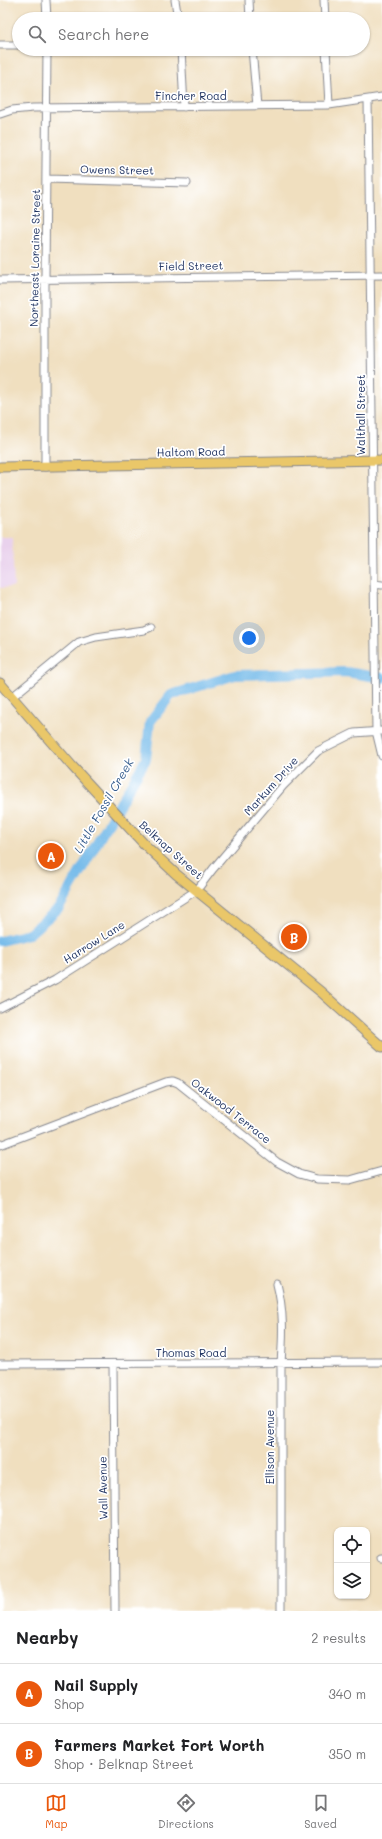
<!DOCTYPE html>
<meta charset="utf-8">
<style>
:root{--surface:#fff;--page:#f2f2f2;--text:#202124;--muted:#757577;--line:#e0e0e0;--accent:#ea580c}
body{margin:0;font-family:Mali,sans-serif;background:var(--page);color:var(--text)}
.controls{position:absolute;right:12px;bottom:12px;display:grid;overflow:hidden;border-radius:8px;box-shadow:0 1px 3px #0004}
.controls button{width:36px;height:36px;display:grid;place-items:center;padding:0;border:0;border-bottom:1px solid var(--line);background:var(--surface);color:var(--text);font:20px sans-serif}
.you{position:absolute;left:249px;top:638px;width:14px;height:14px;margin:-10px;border:3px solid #fff;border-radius:50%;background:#1a73e8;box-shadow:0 0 0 6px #1a73e833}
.badge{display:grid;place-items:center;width:26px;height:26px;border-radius:50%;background:var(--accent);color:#fff;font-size:13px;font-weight:700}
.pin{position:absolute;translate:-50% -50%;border:2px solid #fff;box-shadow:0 1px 4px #0006}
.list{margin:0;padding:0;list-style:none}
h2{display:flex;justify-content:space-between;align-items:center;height:52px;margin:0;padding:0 16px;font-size:17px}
h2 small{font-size:13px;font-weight:400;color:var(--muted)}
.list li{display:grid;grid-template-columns:26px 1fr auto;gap:12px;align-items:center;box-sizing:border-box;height:60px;padding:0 16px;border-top:1px solid var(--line)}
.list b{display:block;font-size:15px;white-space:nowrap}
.list p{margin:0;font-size:13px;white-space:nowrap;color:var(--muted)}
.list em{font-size:13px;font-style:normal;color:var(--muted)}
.icon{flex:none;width:22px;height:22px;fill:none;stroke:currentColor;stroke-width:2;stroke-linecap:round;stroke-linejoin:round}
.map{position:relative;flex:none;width:382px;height:1611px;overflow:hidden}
.search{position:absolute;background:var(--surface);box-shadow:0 1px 3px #0004;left:12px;right:12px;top:12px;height:44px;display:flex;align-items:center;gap:10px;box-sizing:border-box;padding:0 14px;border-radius:22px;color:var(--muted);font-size:15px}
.sheet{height:172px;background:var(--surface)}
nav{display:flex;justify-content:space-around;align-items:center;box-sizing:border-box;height:56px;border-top:1px solid var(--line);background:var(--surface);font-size:11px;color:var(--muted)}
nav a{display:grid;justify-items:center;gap:2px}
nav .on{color:var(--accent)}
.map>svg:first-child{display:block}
.built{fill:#e9d2ed}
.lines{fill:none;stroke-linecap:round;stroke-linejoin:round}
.river{stroke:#72b9e9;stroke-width:10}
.minor-casing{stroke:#86878e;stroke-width:9}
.major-casing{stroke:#86878e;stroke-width:11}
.minor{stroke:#fff;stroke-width:7}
.major{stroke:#eac769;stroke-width:9}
.labels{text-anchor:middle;stroke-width:3.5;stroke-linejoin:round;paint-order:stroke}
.street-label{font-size:11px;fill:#1b2f5e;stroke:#fff}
.water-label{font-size:12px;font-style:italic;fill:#395f8f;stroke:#fff}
</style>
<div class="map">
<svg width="382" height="1611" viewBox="0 0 382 1611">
<rect width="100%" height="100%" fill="#fff"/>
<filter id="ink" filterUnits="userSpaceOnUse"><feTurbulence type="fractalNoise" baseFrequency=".025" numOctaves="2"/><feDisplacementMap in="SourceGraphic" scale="8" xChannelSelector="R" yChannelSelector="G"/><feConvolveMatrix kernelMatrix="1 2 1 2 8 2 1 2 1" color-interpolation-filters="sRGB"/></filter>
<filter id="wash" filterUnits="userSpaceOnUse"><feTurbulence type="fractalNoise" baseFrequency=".012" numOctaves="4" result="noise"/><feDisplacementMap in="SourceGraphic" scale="16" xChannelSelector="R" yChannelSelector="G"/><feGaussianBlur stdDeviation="0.9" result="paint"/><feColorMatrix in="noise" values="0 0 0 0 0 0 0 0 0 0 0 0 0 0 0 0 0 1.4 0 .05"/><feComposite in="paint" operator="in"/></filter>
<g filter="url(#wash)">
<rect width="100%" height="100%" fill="#f0dfbf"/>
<!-- built -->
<path class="built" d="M0,537h12l2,50 -14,1z"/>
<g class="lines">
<!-- river -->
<path class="river" d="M0,941l29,-7 30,-26 87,-149 4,-37 21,-27 64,-20 111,-3 36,6"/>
</g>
</g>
<g filter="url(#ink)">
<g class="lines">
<defs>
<path id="minor" d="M46,0l1,19
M175,0l3,19
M249,0l1,19
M324,0l1,19
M0,45h19
M181,49l3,58
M252,49l5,57
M326,49l3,56
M368,100l8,631 6,25
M0,114l12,-4 21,-2 296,-3 53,-8
M47,179l140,4
M0,280l382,-5
M45,467v-188l2,-230
M374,584l8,1
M12,697l67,-55 17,-5 48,-7 7,-3
M0,1008l55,-28 142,-90 16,-21 70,-83 35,-35 36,-18 28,-2
M0,1145l166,-63 7,-1 5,2 99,79 22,12 18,5 33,1 32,-9
M277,1284c7,27 6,52 4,79v248
M0,1364l382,-2
M113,1364l2,247
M381,1558h1"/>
<path id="major" d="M0,467l382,-7
M0,683l72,83 73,79 31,29 145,118 61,55"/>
</defs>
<!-- minor casing -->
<use href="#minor" class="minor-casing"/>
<!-- major casing -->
<use href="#major" class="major-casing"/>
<!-- minor -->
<use href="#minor" class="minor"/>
<!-- major -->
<use href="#major" class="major"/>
</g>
</g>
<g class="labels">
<!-- street labels -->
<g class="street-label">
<text x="191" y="100">Fincher Road</text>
<text transform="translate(117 170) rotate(1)" y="4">Owens Street</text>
<text transform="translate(35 258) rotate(-89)" y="4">Northeast Loraine Street</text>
<text transform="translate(191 266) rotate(-1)" y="4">Field Street</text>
<text transform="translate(361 415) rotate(-90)" y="4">Walthall Street</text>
<text transform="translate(191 452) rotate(-1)" y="4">Haltom Road</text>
<text transform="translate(271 786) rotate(-48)" y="4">Markum Drive</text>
<text transform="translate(171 850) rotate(42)" y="4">Belknap Street</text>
<text transform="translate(94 942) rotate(-32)" y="4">Harrow Lane</text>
<text transform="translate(231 1111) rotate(38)" y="4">Oakwood Terrace</text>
<text x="191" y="1357">Thomas Road</text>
<text transform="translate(270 1447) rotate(-90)" y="4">Ellison Avenue</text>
<text transform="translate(103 1488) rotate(-91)" y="4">Wall Avenue</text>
</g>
<!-- water labels -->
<g class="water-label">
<text transform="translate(104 806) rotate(-60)" y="4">Little Fossil Creek</text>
</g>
</g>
</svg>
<div class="controls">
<button><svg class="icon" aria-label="locate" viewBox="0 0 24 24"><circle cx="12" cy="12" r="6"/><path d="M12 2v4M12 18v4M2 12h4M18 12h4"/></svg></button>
<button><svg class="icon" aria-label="layers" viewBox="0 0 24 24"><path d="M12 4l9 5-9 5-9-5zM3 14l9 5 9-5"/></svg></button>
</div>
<div class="you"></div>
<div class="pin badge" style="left:51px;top:856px">A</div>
<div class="pin badge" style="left:294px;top:937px">B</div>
<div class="search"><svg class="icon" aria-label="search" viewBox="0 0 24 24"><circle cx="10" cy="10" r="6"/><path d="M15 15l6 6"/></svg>Search here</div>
</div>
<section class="sheet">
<h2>Nearby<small>2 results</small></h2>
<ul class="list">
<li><span class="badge">A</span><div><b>Nail Supply</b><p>Shop</p></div><em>340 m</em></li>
<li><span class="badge">B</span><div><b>Farmers Market Fort Worth</b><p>Shop · Belknap Street</p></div><em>350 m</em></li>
</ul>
</section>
<nav>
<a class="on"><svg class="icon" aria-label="map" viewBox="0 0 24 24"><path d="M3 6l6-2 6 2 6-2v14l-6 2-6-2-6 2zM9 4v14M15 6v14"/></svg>Map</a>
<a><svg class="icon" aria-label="directions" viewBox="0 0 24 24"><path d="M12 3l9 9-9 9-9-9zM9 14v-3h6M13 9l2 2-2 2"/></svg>Directions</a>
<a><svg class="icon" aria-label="saved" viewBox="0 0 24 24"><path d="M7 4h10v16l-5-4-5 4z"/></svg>Saved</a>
</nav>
